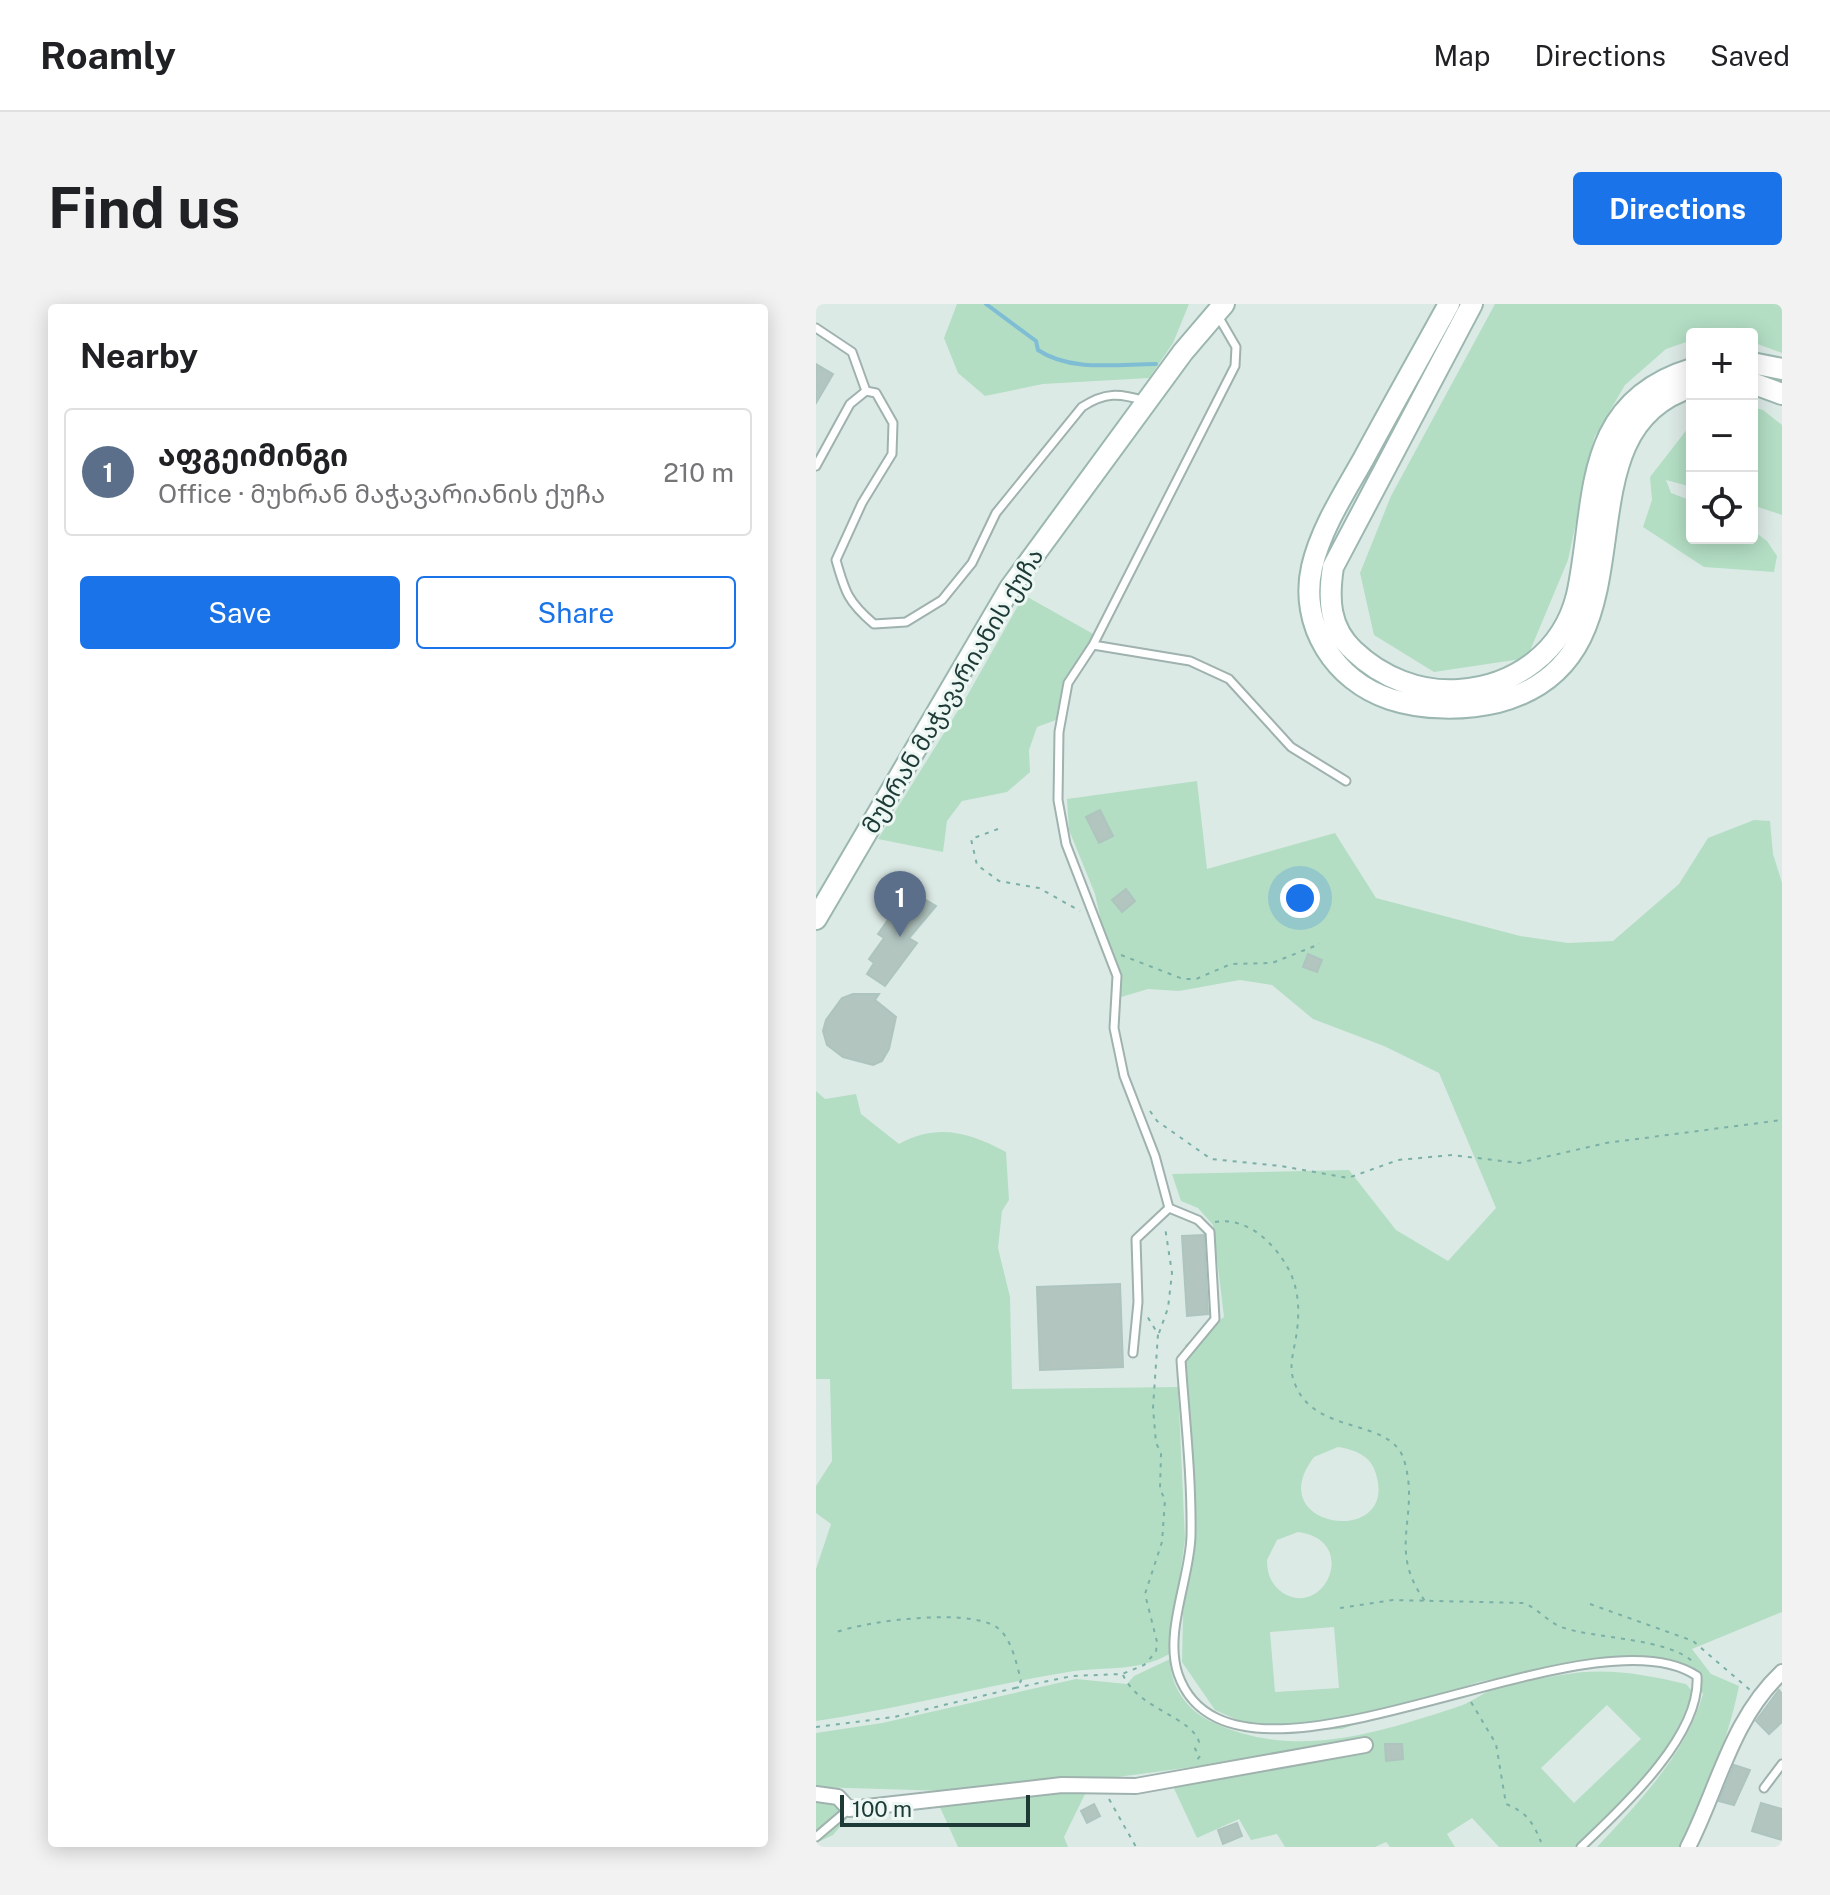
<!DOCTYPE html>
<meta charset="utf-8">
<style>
:root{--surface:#fff;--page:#f2f2f2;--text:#202124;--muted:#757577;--line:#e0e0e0;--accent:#1a73e8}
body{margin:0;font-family:"Public Sans","Noto Sans Georgian",sans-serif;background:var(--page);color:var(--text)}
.controls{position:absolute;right:24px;top:24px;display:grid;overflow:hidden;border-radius:8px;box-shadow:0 4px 20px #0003}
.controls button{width:72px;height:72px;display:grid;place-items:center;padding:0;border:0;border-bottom:2px solid var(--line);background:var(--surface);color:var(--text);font:40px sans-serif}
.scale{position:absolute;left:24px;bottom:20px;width:190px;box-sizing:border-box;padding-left:8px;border:4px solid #1d3a36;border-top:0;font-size:22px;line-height:28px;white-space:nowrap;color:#1d3a36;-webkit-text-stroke:6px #edf7f3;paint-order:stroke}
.you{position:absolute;left:484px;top:594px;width:28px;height:28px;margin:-20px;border:6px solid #fff;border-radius:50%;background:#1a73e8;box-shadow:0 0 0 12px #1a73e833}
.badge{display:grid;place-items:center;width:52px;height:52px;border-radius:50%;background:var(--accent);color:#fff;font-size:26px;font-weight:700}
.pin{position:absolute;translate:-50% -66px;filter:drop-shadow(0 2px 4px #0008)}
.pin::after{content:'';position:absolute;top:42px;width:28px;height:24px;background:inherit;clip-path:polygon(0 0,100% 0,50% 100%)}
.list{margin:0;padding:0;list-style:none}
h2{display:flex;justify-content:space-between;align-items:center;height:104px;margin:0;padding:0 32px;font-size:34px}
h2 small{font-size:26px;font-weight:400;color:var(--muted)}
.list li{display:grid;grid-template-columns:52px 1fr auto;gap:24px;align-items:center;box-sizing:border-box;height:128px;margin:0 16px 16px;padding:0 16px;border:2px solid var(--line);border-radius:8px}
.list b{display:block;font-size:30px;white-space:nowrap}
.list p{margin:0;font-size:26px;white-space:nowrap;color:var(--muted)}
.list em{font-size:26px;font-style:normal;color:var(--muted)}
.actions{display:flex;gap:16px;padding:24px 32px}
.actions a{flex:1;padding:18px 0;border:2px solid var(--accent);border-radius:8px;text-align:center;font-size:28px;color:var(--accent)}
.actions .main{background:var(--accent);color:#fff}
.icon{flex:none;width:44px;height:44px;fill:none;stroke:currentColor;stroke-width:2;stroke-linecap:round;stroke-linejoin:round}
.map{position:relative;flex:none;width:966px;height:1543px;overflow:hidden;border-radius:8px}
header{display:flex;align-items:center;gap:48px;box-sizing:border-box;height:112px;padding:0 40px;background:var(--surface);border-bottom:2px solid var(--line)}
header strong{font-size:38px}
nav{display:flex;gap:44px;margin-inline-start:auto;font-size:28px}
.intro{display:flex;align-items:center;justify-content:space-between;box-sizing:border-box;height:192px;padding:0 48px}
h1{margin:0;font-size:56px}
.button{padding:20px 36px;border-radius:8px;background:var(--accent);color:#fff;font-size:28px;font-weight:700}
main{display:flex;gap:48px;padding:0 48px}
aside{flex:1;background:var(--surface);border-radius:8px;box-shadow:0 4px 20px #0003}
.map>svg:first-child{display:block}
.green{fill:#b3dec4;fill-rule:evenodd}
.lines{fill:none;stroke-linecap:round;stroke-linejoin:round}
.stream{stroke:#7fbdd5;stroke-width:4}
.building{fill:#b2c5bf;stroke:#aec4be;stroke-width:2}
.lane-casing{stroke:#9fb2ae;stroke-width:11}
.street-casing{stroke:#9fb2ae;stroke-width:18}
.secondary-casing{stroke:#9bb7b0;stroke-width:24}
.path{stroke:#7ab0a6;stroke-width:2;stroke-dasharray:4 6;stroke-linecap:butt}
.lane{stroke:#fff;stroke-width:7}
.street{stroke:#fff;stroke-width:14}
.secondary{stroke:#fff;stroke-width:20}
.labels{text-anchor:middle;stroke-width:6;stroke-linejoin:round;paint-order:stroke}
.street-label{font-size:24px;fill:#1d3a36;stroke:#edf7f3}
</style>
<header>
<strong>Roamly</strong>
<nav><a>Map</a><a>Directions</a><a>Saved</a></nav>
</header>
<div class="intro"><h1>Find us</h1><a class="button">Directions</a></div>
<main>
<aside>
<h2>Nearby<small></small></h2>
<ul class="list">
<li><span class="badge" style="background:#5c6f8a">1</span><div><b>აფგეიმინგი</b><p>Office · მუხრან მაჭავარიანის ქუჩა</p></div><em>210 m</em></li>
</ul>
<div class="actions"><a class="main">Save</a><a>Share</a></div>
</aside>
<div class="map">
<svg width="966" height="1543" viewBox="0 0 966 1543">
<rect width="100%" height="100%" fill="#dceae6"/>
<!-- green -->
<path class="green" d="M141,0h232l-16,39 -24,35 -106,6 -58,12 -27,-23 -14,-35z
M679,0h287v49l-30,-11v-8h-60v6l-26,9 -41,36 -31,53 -26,122 -41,98 -93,14 -60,-37 -14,-62 31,-77z
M936,103l11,3 19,15v90l-30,-10z
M876,119v64l-26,-7 5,13 21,8v37h60v-8l15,11 10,15 -3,16 -70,-5 -61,-40 9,-27 -2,-23z
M208,291l71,40 -39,85 -19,7 -8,23 1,22 -23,20 -45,9 -15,20 -4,31 -65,-13 89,-143z
M381,477l10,88 128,-36 41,65 144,38 48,7 45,-2 66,-57 29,-46 46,-18 16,1 3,33 9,29v729l-90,37 19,25 28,12c-12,59 -34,108 -60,161h-82c42,-45 89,-93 106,-153l-8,-14 -14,-10 -37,-9 -87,6 -79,15 -136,47 -77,3 -50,-22 -33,-48 1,-49 11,-75 -9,-193 39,-28 -11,-92 -15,-17 -17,-7 -9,-27 177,-4 47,60 52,31 48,-53 -57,-135 -55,-27 -71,-27 -41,-34 -32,-5 -61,11 -31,-2 -30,9 -23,-104 -26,-64 -2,-31zM522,1143c18,3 33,9 38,27 23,74 -117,55 -62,-17zM482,1228c62,8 27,87 -15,61 -12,-8 -16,-19 -16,-33l10,-20zM518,1323l5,61 -64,4 -5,-60z
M0,787l9,8 31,-5 5,20 38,30c38,-21 70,-12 107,8l3,48 -7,11 -4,37 12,49 2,92 166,-2 7,152 -11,80 1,31c-30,23 -72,16 -107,22 -84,14 -167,36 -252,49v-152l15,-45 -15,-11v-27l16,-25 -2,-82h-14z
M354,1355c0,27 17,51 40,62 83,40 164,13 247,-14 14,-4 25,-14 38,-19 20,-7 45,-9 66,-13 45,-8 81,-1 125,9l6,7c-18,64 -65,108 -108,156h-85l-27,-29 -25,16 8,13h-65l-4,-5 -11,5h-90l-8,-13 -26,6 -12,-21 -42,19 -26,-56 102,-26 -170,23 -157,12 -130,-4v-54l66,-10 194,-44 51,5 7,-8zM791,1401l34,34 -67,64 -33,-35z
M271,1486l-23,47 4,10h-110l-19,-42 64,-4 39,-10z
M0,1495l23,4 8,15 -14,17 -17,8z"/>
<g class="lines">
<!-- stream -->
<path class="stream" d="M170,0l50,37 2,9c32,22 80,14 118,14"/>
</g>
<!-- building -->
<path class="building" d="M0,60l17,10 -17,29z
M284,506l13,26 -14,7 -13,-26z
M310,585l9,12 -13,11 -10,-12z
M93,586l27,16 -27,32 8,5 -32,43 -18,-12 7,-11 -5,-4 15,-21 -6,-4z
M492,650l14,6 -5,12 -14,-5z
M37,690h26l-4,6 21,17 -7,32 -7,12 -9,4 -30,-8 -16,-12 -4,-14 3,-11 16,-22z
M388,931l4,79 -21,2 -5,-80z
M304,980l3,83 -83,3 -3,-83z
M963,1386l3,4v28l-13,12 -13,-13z
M569,1440h17l1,15 -17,2z
M918,1461l16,5 -16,35 -15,-4z
M945,1499l21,6v31l-30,-9z
M278,1500l6,12 -13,7 -6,-12z
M421,1519l5,13 -19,8 -5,-14z"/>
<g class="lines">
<defs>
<path id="lane" d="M0,24l36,24 14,39
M0,162l34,-62 16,-13 10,2 17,30 -1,31 -30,49 -26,57c9,32 12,42 38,64l32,-2 36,-22 30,-37 24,-50 86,-106c23,-15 37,-14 63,-6
M277,341l97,16 39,18 62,68 55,34
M353,904l29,12 12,12 5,87 -34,41c4,58 11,117 10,176 -1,42 -27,96 -13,138 54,154 410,-73 519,2 4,60 -75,132 -116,171
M353,904l-14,-52 -31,-80 -10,-48 3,-52 -51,-132 -8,-44 1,-68 9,-49 25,-38 142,-279 1,-19 -18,-31
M317,1049l5,-51 -2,-63 33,-31
M948,1484l18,-24
M0,1533l33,-28"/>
<path id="street" d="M0,1490l22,3 11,12 213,-24 74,1 229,-41
M872,1543c31,-61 43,-127 94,-175"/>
<path id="secondary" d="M633,0c-28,51 -57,102 -85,154 -19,34 -43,70 -52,109 -13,58 23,114 78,132 33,11 75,11 108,3 169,-44 49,-270 194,-315
M656,0l-139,263c-5,32 -4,61 21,84 27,26 66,42 105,39 56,-4 104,-38 118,-95 20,-91 2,-192 115,-226
M936,59l30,6
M936,79l30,11
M0,615l194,-331 173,-236 41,-48"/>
</defs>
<!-- lane casing -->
<use href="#lane" class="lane-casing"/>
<!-- street casing -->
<use href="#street" class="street-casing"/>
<!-- secondary casing -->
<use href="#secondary" class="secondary-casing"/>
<!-- path -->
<path class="path" d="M182,525l-27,10 6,26 22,16 40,7 41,23
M305,651l62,24h13l35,-15 41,-1 48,-19
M334,807l7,10 54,38 70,7 67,12 50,-18 54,-5 67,8 87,-20 176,-23
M399,918c23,-4 44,9 58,25 26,29 29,58 22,96 -3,15 -6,27 0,41 20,52 96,33 109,76 17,56 -18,88 21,141
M343,1029l9,-25 4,-35 -7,-46
M774,1300l103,37 57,49
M524,1304l53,-8 131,3c14,6 23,18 37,24 33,12 110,11 133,36
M307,1371c15,34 69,42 76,67l-4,7 5,7 -3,4
M199,1384l57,-12 50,-2 22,-9 12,-13 1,-10 -12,-48 17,-52 3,-42 -5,-11 1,-36 -5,-10 -3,-35 5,-74 -11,-18
M655,1398l25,42 10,60c20,8 27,18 35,38
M0,1423l78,-10 121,-29 6,-7c-4,-16 -9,-40 -21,-51 -24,-24 -133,-9 -163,2
M293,1495l27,48"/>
<!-- lane -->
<use href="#lane" class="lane"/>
<!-- street -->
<use href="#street" class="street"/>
<!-- secondary -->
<use href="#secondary" class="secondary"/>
</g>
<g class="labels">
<!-- street labels -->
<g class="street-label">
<text transform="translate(137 387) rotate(-59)" y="8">მუხრან მაჭავარიანის ქუჩა</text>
</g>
</g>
</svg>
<div class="controls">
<button>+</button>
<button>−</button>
<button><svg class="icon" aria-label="locate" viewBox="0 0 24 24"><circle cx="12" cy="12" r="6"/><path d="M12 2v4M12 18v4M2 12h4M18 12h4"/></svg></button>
</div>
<div class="scale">100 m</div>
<div class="you"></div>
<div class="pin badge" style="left:84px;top:633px;background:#5c6f8a">1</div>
</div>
</main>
